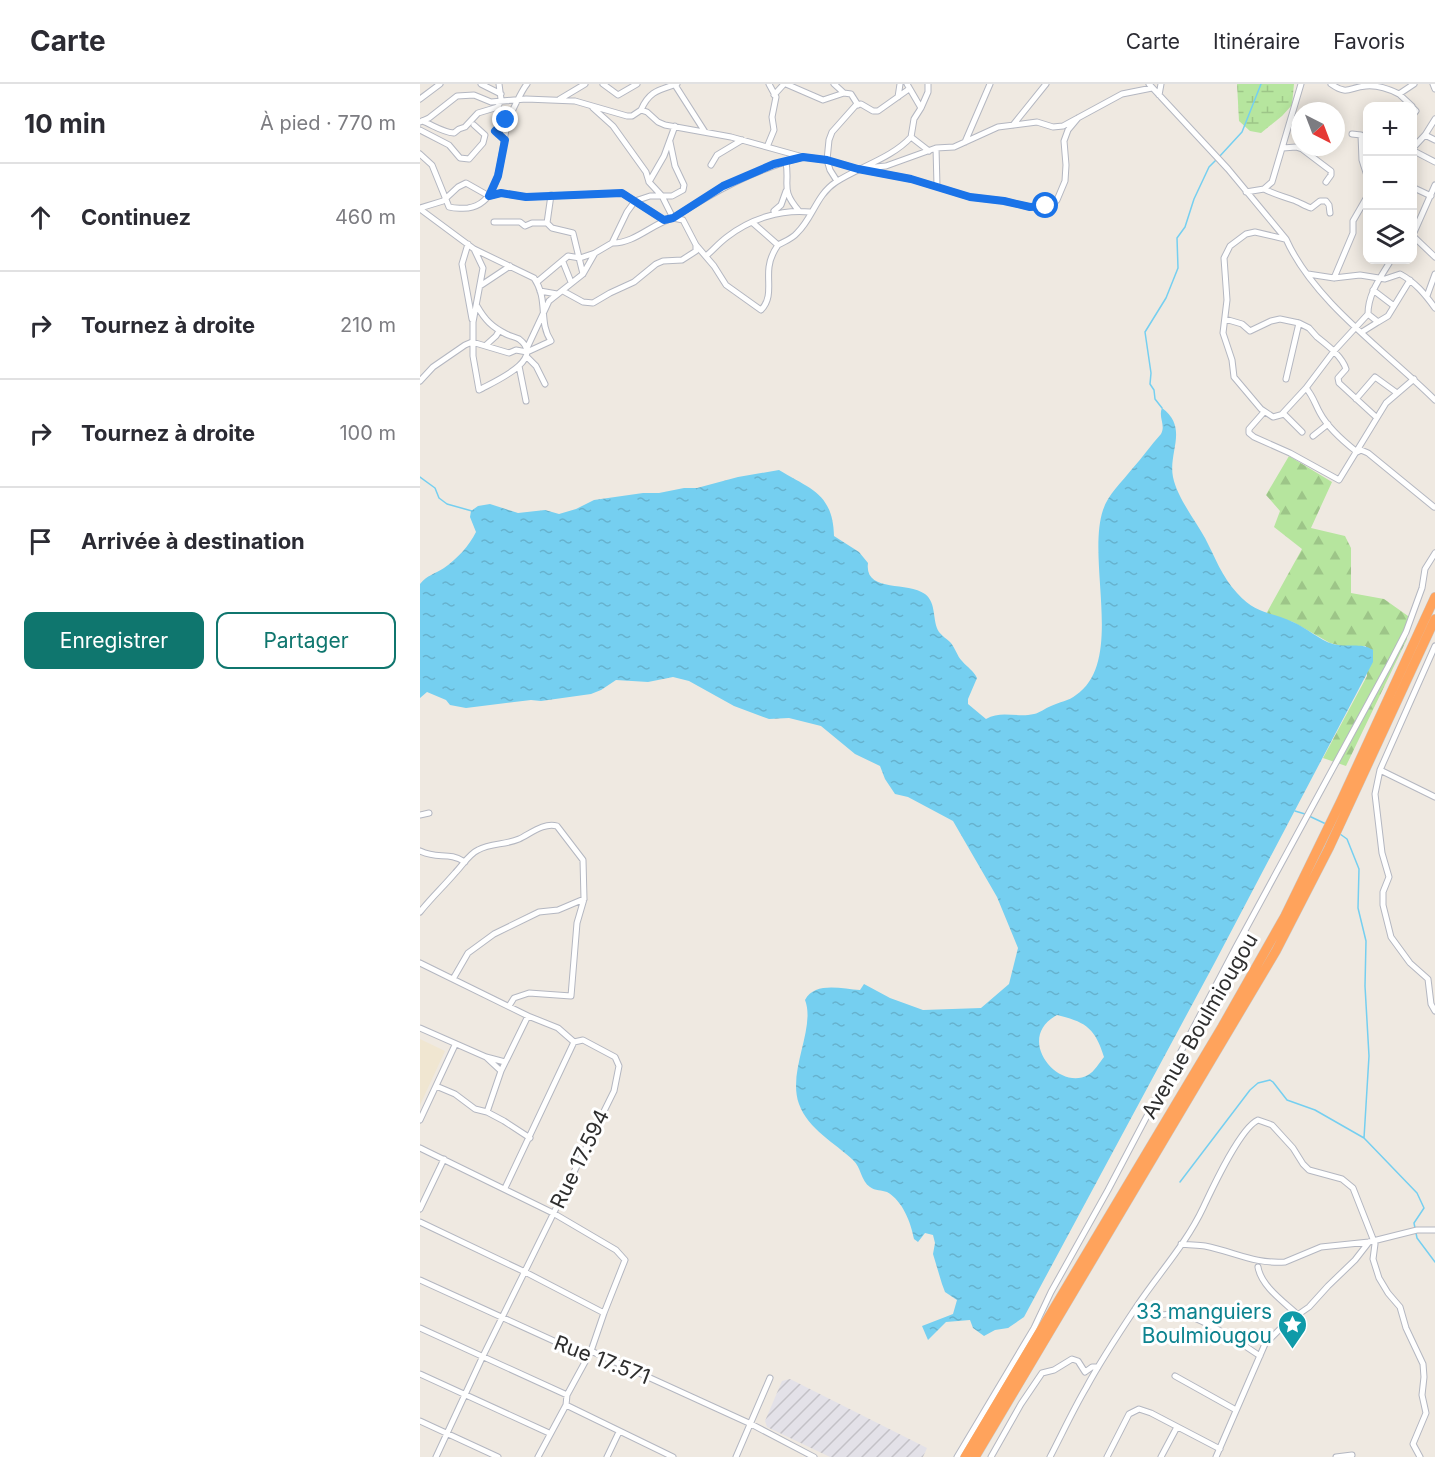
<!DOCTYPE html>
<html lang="fr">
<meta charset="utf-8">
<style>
:root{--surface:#fff;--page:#f7f7f7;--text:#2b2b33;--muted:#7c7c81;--line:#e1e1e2;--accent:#0f766e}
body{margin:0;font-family:Inter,sans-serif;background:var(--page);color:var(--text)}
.controls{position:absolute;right:18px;top:18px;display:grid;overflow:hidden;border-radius:12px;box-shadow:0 3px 15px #0003}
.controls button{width:54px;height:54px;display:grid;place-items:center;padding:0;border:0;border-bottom:2px solid var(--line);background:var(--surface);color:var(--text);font:30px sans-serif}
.compass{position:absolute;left:871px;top:18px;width:54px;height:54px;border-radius:50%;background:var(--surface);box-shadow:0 3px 15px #0003;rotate:138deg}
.stop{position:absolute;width:18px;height:18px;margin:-14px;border:4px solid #1a73e8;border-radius:50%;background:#fff}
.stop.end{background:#1a73e8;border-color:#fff;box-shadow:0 2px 6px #0008}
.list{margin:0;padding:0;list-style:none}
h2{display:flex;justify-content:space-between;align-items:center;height:78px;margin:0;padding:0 24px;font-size:26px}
h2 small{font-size:20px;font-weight:400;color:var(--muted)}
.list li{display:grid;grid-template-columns:39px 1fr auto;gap:18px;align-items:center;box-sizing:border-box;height:108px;padding:0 24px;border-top:2px solid var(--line)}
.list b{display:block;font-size:22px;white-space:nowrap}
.list em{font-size:20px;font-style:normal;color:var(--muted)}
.actions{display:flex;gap:12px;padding:18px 24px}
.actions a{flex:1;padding:14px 0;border:2px solid var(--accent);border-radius:12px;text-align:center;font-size:21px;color:var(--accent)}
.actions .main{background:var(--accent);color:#fff}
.icon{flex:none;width:33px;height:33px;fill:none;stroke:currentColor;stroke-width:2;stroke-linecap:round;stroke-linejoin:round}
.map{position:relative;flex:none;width:1015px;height:1373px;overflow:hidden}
header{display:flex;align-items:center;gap:36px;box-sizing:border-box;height:84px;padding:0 30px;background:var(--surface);border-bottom:2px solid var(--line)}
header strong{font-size:28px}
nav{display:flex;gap:33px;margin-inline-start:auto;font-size:21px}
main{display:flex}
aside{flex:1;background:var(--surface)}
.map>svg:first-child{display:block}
.industrial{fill:url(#industrial-furrows)}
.education{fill:#f0e6d1}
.forest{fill:url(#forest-firs)}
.wetland{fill:url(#wetland-marsh)}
.water{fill:url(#water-ripples);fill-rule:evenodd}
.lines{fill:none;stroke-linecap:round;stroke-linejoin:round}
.stream{stroke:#75cff0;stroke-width:1.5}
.street-casing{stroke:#b4b7c1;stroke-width:7}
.highway-casing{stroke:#c9c9c9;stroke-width:10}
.street{stroke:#fff;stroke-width:5}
.highway{stroke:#ffa35c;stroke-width:9}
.route{stroke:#1a73e8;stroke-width:8}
.labels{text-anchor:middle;stroke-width:6;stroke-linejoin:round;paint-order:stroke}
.street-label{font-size:21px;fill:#2e2e2e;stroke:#fff}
.culture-label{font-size:21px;fill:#0d838f;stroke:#fff;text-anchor:end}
</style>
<header>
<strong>Carte</strong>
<nav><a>Carte</a><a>Itinéraire</a><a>Favoris</a></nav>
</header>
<main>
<aside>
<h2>10 min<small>À pied · 770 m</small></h2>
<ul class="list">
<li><svg class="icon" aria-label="ahead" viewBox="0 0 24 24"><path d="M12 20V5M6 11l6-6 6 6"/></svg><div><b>Continuez</b></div><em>460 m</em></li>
<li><svg class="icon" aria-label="right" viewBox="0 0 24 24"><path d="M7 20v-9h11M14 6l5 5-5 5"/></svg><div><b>Tournez à droite</b></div><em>210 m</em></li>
<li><svg class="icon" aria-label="right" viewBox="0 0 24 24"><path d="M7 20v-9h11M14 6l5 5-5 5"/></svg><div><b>Tournez à droite</b></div><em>100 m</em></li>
<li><svg class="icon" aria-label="arrive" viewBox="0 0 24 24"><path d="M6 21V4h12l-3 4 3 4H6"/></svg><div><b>Arrivée à destination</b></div></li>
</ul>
<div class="actions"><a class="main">Enregistrer</a><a>Partager</a></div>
</aside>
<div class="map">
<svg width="1015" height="1373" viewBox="0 0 1015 1373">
<defs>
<pattern id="industrial-furrows" width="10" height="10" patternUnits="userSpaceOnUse" patternTransform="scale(1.5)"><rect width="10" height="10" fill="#e3e1e8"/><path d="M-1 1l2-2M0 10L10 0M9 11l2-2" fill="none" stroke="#c3c1c7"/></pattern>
<pattern id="forest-firs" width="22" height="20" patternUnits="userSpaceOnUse" patternTransform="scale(1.5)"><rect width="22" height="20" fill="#b6e59e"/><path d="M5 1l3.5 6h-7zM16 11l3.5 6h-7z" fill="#9dc588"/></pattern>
<pattern id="wetland-marsh" width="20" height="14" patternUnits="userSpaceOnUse" patternTransform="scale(1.5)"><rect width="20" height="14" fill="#b6e59e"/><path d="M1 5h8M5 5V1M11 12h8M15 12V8" fill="none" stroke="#9dc588"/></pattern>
<pattern id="water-ripples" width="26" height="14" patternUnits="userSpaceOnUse" patternTransform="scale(1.5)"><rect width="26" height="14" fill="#75cff0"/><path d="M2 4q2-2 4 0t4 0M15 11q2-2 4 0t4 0" fill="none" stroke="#66b2ce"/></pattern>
</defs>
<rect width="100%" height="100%" fill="#efe9e1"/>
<!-- industrial -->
<path class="industrial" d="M370,1295l137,69 -4,9h-93l-63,-30 -2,-6 17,-40z"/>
<!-- education -->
<path class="education" d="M0,955l25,12 -25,54z"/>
<!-- forest -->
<path class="forest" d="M869,372l43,26 -21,46 34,8 6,12v45l33,6 24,17 -1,23 -61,127 -23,-8 44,-82 -1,-30h-24l-12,-3 -37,-21 -27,-8 36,-65 -28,-22 6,-16 -14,-16z"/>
<!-- wetland -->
<path class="wetland" d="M817,0h57l-2,21 -10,11 -21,17 -11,-2 -11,-10z"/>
<!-- water -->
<path class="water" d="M742,324c27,20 6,44 11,69 4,20 22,43 32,61 10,19 17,39 32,55 20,22 32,18 56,29 14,6 26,18 40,22 14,4 28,-2 40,6v12l-159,302 -190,353 -16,11 -13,2 -11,6 -11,-8 -3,-8 -24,2 -18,18 -6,-14 31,-12 4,-14 -12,-8 -3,-8 -9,-30 2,-11 -2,-8 -8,-2 -7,9 -4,-3c-3,-16 -11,-38 -27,-47 -5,-2 -12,-1 -17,-5 -9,-6 -9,-20 -17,-27 -18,-17 -45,-31 -54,-56 -12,-33 17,-76 6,-104 10,-19 37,-11 55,-10l4,-6 26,14 33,12 58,-2 28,-24 9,-36 -21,-51 -44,-76 -45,-24 -13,-3 -10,-15 -5,-13 -25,-12 -34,-28 -32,-8 -20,1 -35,-13 -45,-25 -16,-4 -25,5 -32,-2 -15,10 -10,4 -50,7 -10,-1 -65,8 -16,-3 -4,-5 -19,-8 -7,6v-114c7,-9 15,-10 24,-16 13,-9 25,-22 32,-36l-6,-15 1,-6 7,-5 12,-2 28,9 27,-3 14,4 17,-5 18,-9 49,-7h16l25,-5h13l41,-11 41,-7c31,19 54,23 55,66l25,16 9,11c-4,30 39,18 57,31 12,9 7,27 14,38 3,4 8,7 11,10 5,5 7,14 12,19 6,7 11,9 15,17l-9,21v5l18,15c15,-9 31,-1 48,-5 6,-1 11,-6 17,-8 8,-4 18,-5 25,-11 49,-33 10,-134 27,-185 5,-16 19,-28 29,-41 10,-11 19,-24 29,-35 5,-9 -3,-17 1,-26zM637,931c29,7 38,13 47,42 -4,5 -10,15 -16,18 -30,17 -74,-37 -31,-60z"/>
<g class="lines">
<!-- stream -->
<path class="stream" d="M799,73l23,-25 19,-48
M742,324l-7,-9 -1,-9 -4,-6 1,-11 -6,-41 21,-34 12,-30 -1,-30 8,-11 9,-28 15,-32 7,-7
M0,393l15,11 4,10 8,6 25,7
M875,727l10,3
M889,732l17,8
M920,750l7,5 12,30 -1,39 8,33 -1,45 4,70 -5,82
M760,1098l70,-92 8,-7 12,-3 3,2 14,18 28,10 49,28 53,55 7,15 -10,15 3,15 18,24"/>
<defs>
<path id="street" d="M61,0l20,10
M183,0l15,11 19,-11
M366,0l37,16 21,-7
M414,0l10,9 7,1 7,11
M487,0l14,24 -7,11 -3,18 18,14
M729,0l79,85 58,70c28,63 101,113 149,161
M911,0c17,12 18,3 35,2 11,-1 23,3 33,8l15,-10
M1013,0l2,5
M255,1l30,47
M979,10l13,12
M354,11l10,-11
M739,11l2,-11
M478,13l2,-13
M0,15l20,-15
M140,15l25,-15
M992,23l4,4 -4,5
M173,24l20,18 33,46 3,10 13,14 11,22 10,2 13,25 18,21 12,19 35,25c12,-12 6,-28 8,-43 1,-8 4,-15 9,-22 7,-4 14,-6 19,-12 16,-15 19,-38 39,-51 23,-15 56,-24 75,-45
M501,24l7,-16v-8
M221,26c8,-19 18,-20 36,-26
M2,37c11,4 20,11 32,12l5,-4 6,-2 13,-14 20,-6 3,-8 -2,-15
M0,38l9,-4 28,-22 17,-1 17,7 35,-3 49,2 52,15h5l9,-6 6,2 11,10 7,3 66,12 72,20 24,3 31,9 53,10 59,18 34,4 26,6 23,-3 4,-4 8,-19 1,-16 -2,-24 4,-11 10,-12
M593,41l33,-41
M0,46l29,15 11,13 9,1 14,-16 2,-8 -11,-10
M932,50l9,1 1,25 6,19
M1005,51l10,5
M85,56l-10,-9 13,-14
M545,58l25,-58
M347,63l7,-17 -2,-13 4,-20 -7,-13
M516,64l1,38
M863,64l13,-1 6,2 29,22v4l-5,7
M992,65l13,-14 10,-16
M992,66l23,12
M0,70l12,11 17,42c7,2 12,1 19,1 36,-5 32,-60 40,-87 3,-8 14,-31 19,-37
M366,78c4,24 -6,27 13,49
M291,81l6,-10 25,-15
M445,84l21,-2 50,-18 18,-1 44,-20 39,-5 16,5 10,-1 59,-32 30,-6
M417,97l-7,-11 -3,-10 2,-20 3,-8 24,-27 5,-1 12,7h5l31,-22
M229,98l15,-26 11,-30
M992,103l19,9
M844,105c10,5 18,7 29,11 6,2 12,6 18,8l9,-7h6l3,4 1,8
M826,108l18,-3 8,-7 29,-98
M131,111l-4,28 5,5 21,5 10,41
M0,124l23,-7 15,-14 8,-4 23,13 12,-3 25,4 96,-4 42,27
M0,125l54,40 9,19 -10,54v34l6,34c14,-8 68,-30 40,-51 -4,-2 -9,-3 -13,-5 -14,-7 -21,-14 -29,-28
M354,127l7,-6 5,-14
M74,138h26l5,4 7,-3h15
M333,139l25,22
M993,152l22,21
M992,153l23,-52
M865,155l-30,-7 -9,2 -16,12 -6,12 3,42 -4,33 9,27 2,17 27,32 12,8 11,-3 18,18
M192,159c22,1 41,-20 61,-25 42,-27 80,-48 129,-61
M48,160l-6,20 10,55
M286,172c7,-6 13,-13 21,-19 23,-18 54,-28 83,-25
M143,178l8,20
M888,190l26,4 26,-3 25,4 15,-5c15,8 25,20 35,34
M914,194l19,-45v-12l15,-26
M117,198l31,-26 12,2 15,-5
M60,202l30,-20
M953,206l21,16
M120,207l17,3
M143,207l20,11 10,1 17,-10 24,-11 22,-18 7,-3 19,-1 14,-9v-6
M1007,212l8,-22
M948,230l-34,37 -28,37c7,8 9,16 14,25 8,15 23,28 37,39l4,-2 7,3 66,54
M805,235l17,5 8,7 21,-10 9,-2 19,4 -13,56
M958,238l10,-6 22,-36
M879,239l10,5 8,9c10,8 25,19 29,32l-8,9 1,5 37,34
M942,248l16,-10 -10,-8c0,-21 13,-37 23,-54
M66,261l10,-9 3,-5
M107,264l22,-47 34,-27 12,-21 17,-10 15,-31 8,-11 15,-5h22l11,-6 1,-5 -9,-19 -5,-24
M107,273l9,9 9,18
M99,282l7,35
M0,297l13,-14 32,-22 7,-3 37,11 7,-3 11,2 24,-11c-13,-19 -2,-41 -17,-63l-60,-29
M936,315l19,-22 22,16
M844,328l-15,17v4l5,4 36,16 49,27 47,-77 28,-24
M862,330l24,-26
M893,352l15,-12
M1015,562l-55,124 -5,24 7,59 7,24 -6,15v13l8,32 19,26 18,16 3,25 4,7
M960,686l55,27
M0,731l9,-2
M0,767c18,9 28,0 45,11
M0,828c12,-15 23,-25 35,-39 7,-7 14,-19 23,-23 13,-7 27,-5 41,-11 11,-5 25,-17 38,-13l26,34 1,39 -7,24 -6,73 -42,-3 -15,5 -5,8
M0,879l108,53 30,12 16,14 9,-2 32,17 4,9 -5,25 -132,267 -46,99
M33,895l15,-26 26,-19 45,-22 19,-2 26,-11
M0,944l66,29 19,5
M67,974l14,13
M16,1002l19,8 20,15 12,3 17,9 26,17
M67,1028l14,-41 27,-55
M0,1036l35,-75
M0,1064l133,65 63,37 9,10 -21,53 -13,38 -24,44 -1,10 -28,52
M85,1104l69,-146
M0,1125l24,-50
M0,1138l105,50 79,41
M761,1160c8,1 17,1 24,2 30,6 49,18 80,16l36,-15 48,-5 48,-12h18
M838,1183c3,19 26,35 40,48
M0,1196l156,71h15l160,73 63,33
M715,1225l6,7c13,1 25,-3 38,-2 21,2 64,30 81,42
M0,1244l147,67
M0,1290l129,59
M755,1292l61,34
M146,1321l107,52
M0,1337l78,36
M187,1373l12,-25
M316,1373l34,-79
M537,1373l77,-129 17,-36 57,-102 128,-243 153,-282 17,-33 16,-44 3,-19 10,-16
M571,1373l30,-53 21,-31 12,-3 18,-11 6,2 7,11 7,-5h6
M630,1373c12,-23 23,-47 36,-69 15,-28 33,-55 51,-82 22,-33 49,-62 66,-98 9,-19 37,-80 55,-88l14,5 21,23 10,16 6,6 33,9 11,9 22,56 -2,15 6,19 9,15 12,14 6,21 17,36 1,13 -2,18 4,18 -13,31 7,13
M687,1373l22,-43 10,-5 12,4 69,36
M741,1373l16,-30
M796,1373l49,-113 21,-21 23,-16 19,-21 27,-26 14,-18
M916,1373l16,-2"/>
<path id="highway" d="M545,1373l257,-430 63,-111 56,-115 94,-204
M555,1373l301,-506 53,-103 106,-229"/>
</defs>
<!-- street casing -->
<use href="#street" class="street-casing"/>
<!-- highway casing -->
<use href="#highway" class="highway-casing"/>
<!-- street -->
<use href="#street" class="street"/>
<!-- highway -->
<use href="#highway" class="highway"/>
</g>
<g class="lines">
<!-- route -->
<path class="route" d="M86,36l-11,11 10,9 -7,36 -9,20 12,-3 25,4 96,-4 42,27 9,-2 50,-32 51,-22 29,-7 24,3 31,9 53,10 59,18 34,4 26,6 16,-1"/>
</g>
<!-- icons -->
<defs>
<symbol id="sight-pin" viewBox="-11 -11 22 30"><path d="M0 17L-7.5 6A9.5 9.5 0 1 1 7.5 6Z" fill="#0f9aa8" stroke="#fff"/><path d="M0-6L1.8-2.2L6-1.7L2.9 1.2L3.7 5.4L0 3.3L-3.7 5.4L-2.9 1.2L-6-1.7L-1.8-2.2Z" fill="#fff"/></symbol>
</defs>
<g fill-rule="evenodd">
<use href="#sight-pin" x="856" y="1224" width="33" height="45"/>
</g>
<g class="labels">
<!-- street labels -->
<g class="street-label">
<text transform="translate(780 942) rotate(-60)" y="7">Avenue Boulmiougou</text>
<text transform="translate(160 1075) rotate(-64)" y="7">Rue 17.594</text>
<text transform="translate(182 1276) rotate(21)" y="7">Rue 17.571</text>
</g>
<!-- culture labels -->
<g class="culture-label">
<text x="852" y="1235">33 manguiers<tspan x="852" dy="24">Boulmiougou</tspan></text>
</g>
</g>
</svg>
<div class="controls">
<button>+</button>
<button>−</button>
<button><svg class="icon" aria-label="layers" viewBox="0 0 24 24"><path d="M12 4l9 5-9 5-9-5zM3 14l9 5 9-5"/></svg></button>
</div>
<svg class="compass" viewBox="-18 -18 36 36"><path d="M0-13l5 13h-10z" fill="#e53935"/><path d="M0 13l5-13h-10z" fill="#7c7c81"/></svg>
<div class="stop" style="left:626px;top:122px"></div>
<div class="stop end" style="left:86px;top:36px"></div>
</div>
</main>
